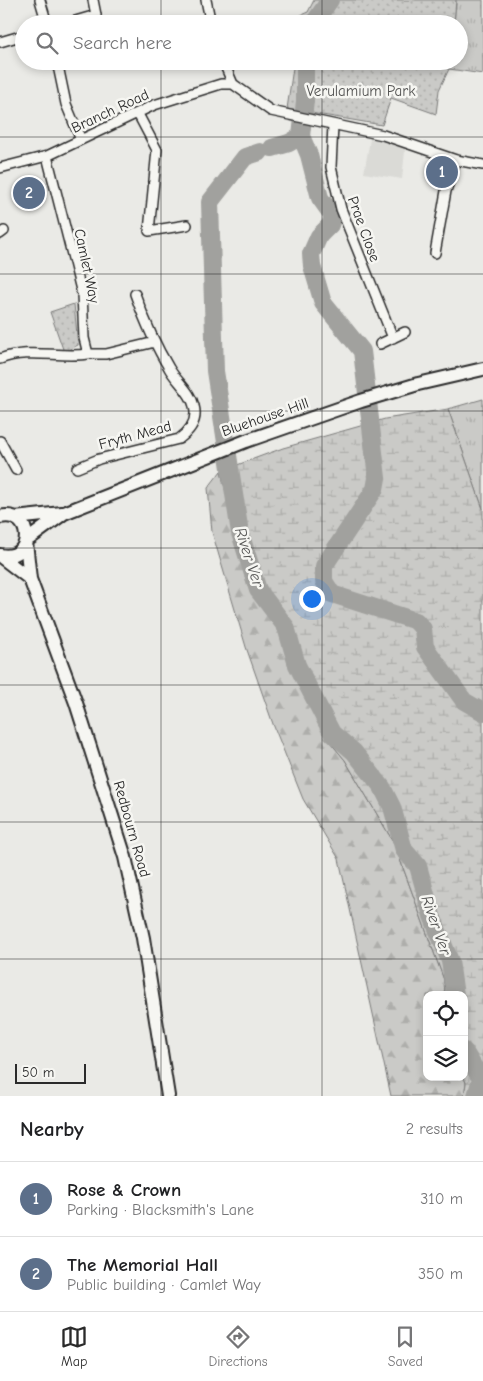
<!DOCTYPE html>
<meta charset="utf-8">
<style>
:root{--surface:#fff;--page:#f6f6f6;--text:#202124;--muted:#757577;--line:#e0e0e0;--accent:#2b2b2b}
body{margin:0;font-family:"Comic Neue",sans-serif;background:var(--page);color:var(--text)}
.controls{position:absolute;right:15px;bottom:15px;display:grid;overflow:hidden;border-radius:10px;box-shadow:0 2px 8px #0003}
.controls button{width:45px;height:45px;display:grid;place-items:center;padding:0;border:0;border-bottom:1px solid var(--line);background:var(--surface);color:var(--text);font:25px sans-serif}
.scale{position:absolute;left:15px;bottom:12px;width:71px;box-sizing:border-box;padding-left:5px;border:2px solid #2b2b2b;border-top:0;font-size:14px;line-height:18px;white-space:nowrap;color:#2b2b2b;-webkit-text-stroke:4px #f6f6f2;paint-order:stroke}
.you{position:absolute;left:311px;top:598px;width:18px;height:18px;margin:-12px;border:4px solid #fff;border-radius:50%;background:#1a73e8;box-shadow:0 0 0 8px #1a73e833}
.badge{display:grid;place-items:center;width:32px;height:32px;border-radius:50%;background:var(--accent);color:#fff;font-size:16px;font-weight:700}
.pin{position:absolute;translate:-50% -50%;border:2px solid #fff;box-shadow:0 1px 5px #0006}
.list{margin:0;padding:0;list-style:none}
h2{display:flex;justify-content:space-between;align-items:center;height:65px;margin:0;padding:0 20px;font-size:21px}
h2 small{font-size:16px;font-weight:400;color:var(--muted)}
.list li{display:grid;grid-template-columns:32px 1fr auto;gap:15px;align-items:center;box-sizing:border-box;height:75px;padding:0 20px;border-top:1px solid var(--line)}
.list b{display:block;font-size:19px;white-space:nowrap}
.list p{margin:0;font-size:16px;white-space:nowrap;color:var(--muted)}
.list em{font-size:16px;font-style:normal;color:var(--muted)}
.icon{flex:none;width:28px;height:28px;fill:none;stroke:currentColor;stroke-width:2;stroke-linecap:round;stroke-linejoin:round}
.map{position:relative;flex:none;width:483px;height:1096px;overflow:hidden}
.search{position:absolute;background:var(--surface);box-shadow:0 2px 8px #0003;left:15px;right:15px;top:15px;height:55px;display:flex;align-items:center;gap:12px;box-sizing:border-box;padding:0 18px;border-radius:28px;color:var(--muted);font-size:19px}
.sheet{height:215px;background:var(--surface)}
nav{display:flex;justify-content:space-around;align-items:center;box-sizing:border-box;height:70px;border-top:1px solid var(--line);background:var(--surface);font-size:14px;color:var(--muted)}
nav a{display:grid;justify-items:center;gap:2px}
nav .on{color:var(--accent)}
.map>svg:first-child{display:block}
.built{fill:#dadad6}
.grass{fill:url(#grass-tufts);stroke:#7a7a79}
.forest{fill:url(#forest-firs);stroke:#7a7a79}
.wetland{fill:url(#wetland-marsh);stroke:#7a7a79}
.park{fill:url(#park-dots);stroke:#7a7a79}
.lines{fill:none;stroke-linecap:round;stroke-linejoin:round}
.river{stroke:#a1a19e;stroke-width:18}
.minor-casing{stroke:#2b2b2b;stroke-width:12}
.primary-casing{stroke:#2b2b2b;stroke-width:16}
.minor{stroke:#f6f6f2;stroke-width:9}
.primary{stroke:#f6f6f2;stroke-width:12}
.grid{fill:none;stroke:#2b2b2b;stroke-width:1;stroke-opacity:0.55}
.labels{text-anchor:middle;stroke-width:5;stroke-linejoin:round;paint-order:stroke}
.park-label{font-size:15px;fill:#535352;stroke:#f6f6f2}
.street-label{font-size:15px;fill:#2b2b2b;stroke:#f6f6f2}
.water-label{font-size:16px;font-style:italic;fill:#545453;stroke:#f6f6f2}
</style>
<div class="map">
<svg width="483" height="1096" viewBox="0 0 483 1096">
<defs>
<pattern id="grass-tufts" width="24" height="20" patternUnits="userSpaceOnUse" patternTransform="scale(1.25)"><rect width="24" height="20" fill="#cacac7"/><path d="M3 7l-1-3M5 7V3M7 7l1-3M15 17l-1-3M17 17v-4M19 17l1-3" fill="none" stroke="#aeaeab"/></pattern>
<pattern id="forest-firs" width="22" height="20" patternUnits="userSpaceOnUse" patternTransform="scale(1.25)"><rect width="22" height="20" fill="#cacac7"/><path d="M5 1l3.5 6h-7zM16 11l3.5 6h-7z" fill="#aeaeab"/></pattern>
<pattern id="wetland-marsh" width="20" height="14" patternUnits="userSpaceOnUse" patternTransform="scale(1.25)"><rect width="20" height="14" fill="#cacac7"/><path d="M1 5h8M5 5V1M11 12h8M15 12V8" fill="none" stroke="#aeaeab"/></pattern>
<pattern id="park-dots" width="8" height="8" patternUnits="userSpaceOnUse" patternTransform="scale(1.25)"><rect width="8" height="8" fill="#cacac7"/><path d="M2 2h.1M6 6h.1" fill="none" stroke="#aeaeab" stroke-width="1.8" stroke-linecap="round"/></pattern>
</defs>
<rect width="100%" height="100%" fill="#eaeae6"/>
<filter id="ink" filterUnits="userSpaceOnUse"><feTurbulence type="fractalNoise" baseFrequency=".02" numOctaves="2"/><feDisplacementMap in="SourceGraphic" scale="10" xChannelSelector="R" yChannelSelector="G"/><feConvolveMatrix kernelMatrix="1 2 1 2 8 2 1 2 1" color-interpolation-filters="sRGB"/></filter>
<g filter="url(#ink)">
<!-- built -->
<path class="built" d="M371,134l35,8 -4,37 -38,-6z"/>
<!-- grass -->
<path class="grass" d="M456,0h27v74l-34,-5v-8h10v-37h-5z
M483,399v110l-35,-100z"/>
<!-- forest -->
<path class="forest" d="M221,471l14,61 20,60 28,43 16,43 25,56 21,26 49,83 50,137 1,15h-18v82h37l2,6 -2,13h-73l-52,-237 -36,-60 -30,-75 -27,-77 -34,-115 -4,-44z"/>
<!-- wetland -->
<path class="wetland" d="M448,409l35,100v587h-19l2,-13 -2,-6v-82h-19l-1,-15 -50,-137 -49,-83 -21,-25 -25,-57 -16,-43 -28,-43 -20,-60 -14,-61 62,-23 102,-29z"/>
<!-- park -->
<path class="park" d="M314,0h142l-2,24h-154l1,-9 7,-3z
M294,61h155v8l-10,21 -3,24 -45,-16 -9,27 -95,-16z
M74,304l4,41 -14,7 -14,-40z"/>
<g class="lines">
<!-- river -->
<path class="river" d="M313,24l17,-24
M301,136l8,19 11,43 13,18 -3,9 -11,11 -8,18 1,12 11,37 39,48 15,127 -2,11 -51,77v15l8,13 84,27 7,8 2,18 39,54 19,11
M272,148l17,-5 12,-7 4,-35v-40
M260,152l-15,5 -35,45 5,169 25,162 18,57 28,37 11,38 35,68 22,19 28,35 10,20 12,43 14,16 14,50 18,45 5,34
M464,1051l17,28 -5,17"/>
<defs>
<path id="minor" d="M40,0l7,24
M206,0l5,24
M65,24l31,-9 -3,-15
M0,42l24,-7
M57,61l9,43 15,36
M223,61l10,23 38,27 112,24 73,25 27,5
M138,114l19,36 -8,81 38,-6
M333,125l-2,42 10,42 52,129
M0,168l47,-12 107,-51 67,-21h12
M0,234l4,-3
M435,253l11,-62 10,-31
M380,344l25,-12
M88,354h18l49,-12
M0,359c28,-11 59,-1 88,-5l-4,-16 -2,-44 -35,-138
M0,441l16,29
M77,468l22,-9 80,-20c11,-8 19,-19 15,-33 -3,-14 -18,-25 -25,-38 -14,-23 -25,-49 -34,-74"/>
<path id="primary" d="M0,517c33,-8 36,45 0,38
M15,518l47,-5
M26,541l38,-28 182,-72 115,-40 57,-17 65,-15
M26,542l4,37 46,124 49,154 18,81 25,158
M0,556l30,23"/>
</defs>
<!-- minor casing -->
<use href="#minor" class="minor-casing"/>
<!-- primary casing -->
<use href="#primary" class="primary-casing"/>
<!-- minor -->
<use href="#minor" class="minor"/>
<!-- primary -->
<use href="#primary" class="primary"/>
</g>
</g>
<!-- grid -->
<path class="grid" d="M161,0v24M322,0v24M161,61v1035M322,61v1035M0,137h483M0,274h483M0,411h483M0,548h483M0,685h483M0,822h483M0,959h483"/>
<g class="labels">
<!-- park labels -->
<g class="park-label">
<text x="361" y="96">Verulamium Park</text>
</g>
<!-- street labels -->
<g class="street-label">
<text transform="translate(110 111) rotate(-25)" y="5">Branch Road</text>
<text transform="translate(364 229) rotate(70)" y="5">Prae Close</text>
<text transform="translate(87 266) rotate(78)" y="5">Camlet Way</text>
<text transform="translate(265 417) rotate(-19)" y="5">Bluehouse Hill</text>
<text transform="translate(135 435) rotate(-15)" y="5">Fryth Mead</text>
<text transform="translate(132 829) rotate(74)" y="5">Redbourn Road</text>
</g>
<!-- water labels -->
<g class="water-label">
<text transform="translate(250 557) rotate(72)" y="6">River Ver</text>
<text transform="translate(437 925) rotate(71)" y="6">River Ver</text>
</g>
</g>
</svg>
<div class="controls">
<button><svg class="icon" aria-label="locate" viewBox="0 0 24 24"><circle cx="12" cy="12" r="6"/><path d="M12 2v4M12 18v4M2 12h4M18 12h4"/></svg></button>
<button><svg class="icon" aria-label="layers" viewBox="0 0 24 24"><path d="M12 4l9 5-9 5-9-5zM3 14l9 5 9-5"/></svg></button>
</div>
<div class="scale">50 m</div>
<div class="you"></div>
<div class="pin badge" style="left:442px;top:172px;background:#5c6f8a">1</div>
<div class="pin badge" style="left:29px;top:193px;background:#5c6f8a">2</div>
<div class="search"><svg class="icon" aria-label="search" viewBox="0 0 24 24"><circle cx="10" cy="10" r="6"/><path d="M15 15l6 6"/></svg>Search here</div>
</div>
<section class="sheet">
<h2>Nearby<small>2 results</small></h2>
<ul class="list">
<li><span class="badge" style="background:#5c6f8a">1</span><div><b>Rose &amp; Crown</b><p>Parking · Blacksmith's Lane</p></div><em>310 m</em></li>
<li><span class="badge" style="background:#5c6f8a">2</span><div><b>The Memorial Hall</b><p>Public building · Camlet Way</p></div><em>350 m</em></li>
</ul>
</section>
<nav>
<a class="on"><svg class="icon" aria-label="map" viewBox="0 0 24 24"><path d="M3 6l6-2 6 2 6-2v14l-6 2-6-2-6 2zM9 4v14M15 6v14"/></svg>Map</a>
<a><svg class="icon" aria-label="directions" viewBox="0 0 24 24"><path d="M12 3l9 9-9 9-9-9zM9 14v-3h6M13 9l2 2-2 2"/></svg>Directions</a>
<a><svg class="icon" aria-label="saved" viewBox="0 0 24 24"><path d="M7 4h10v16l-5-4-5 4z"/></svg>Saved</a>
</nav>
